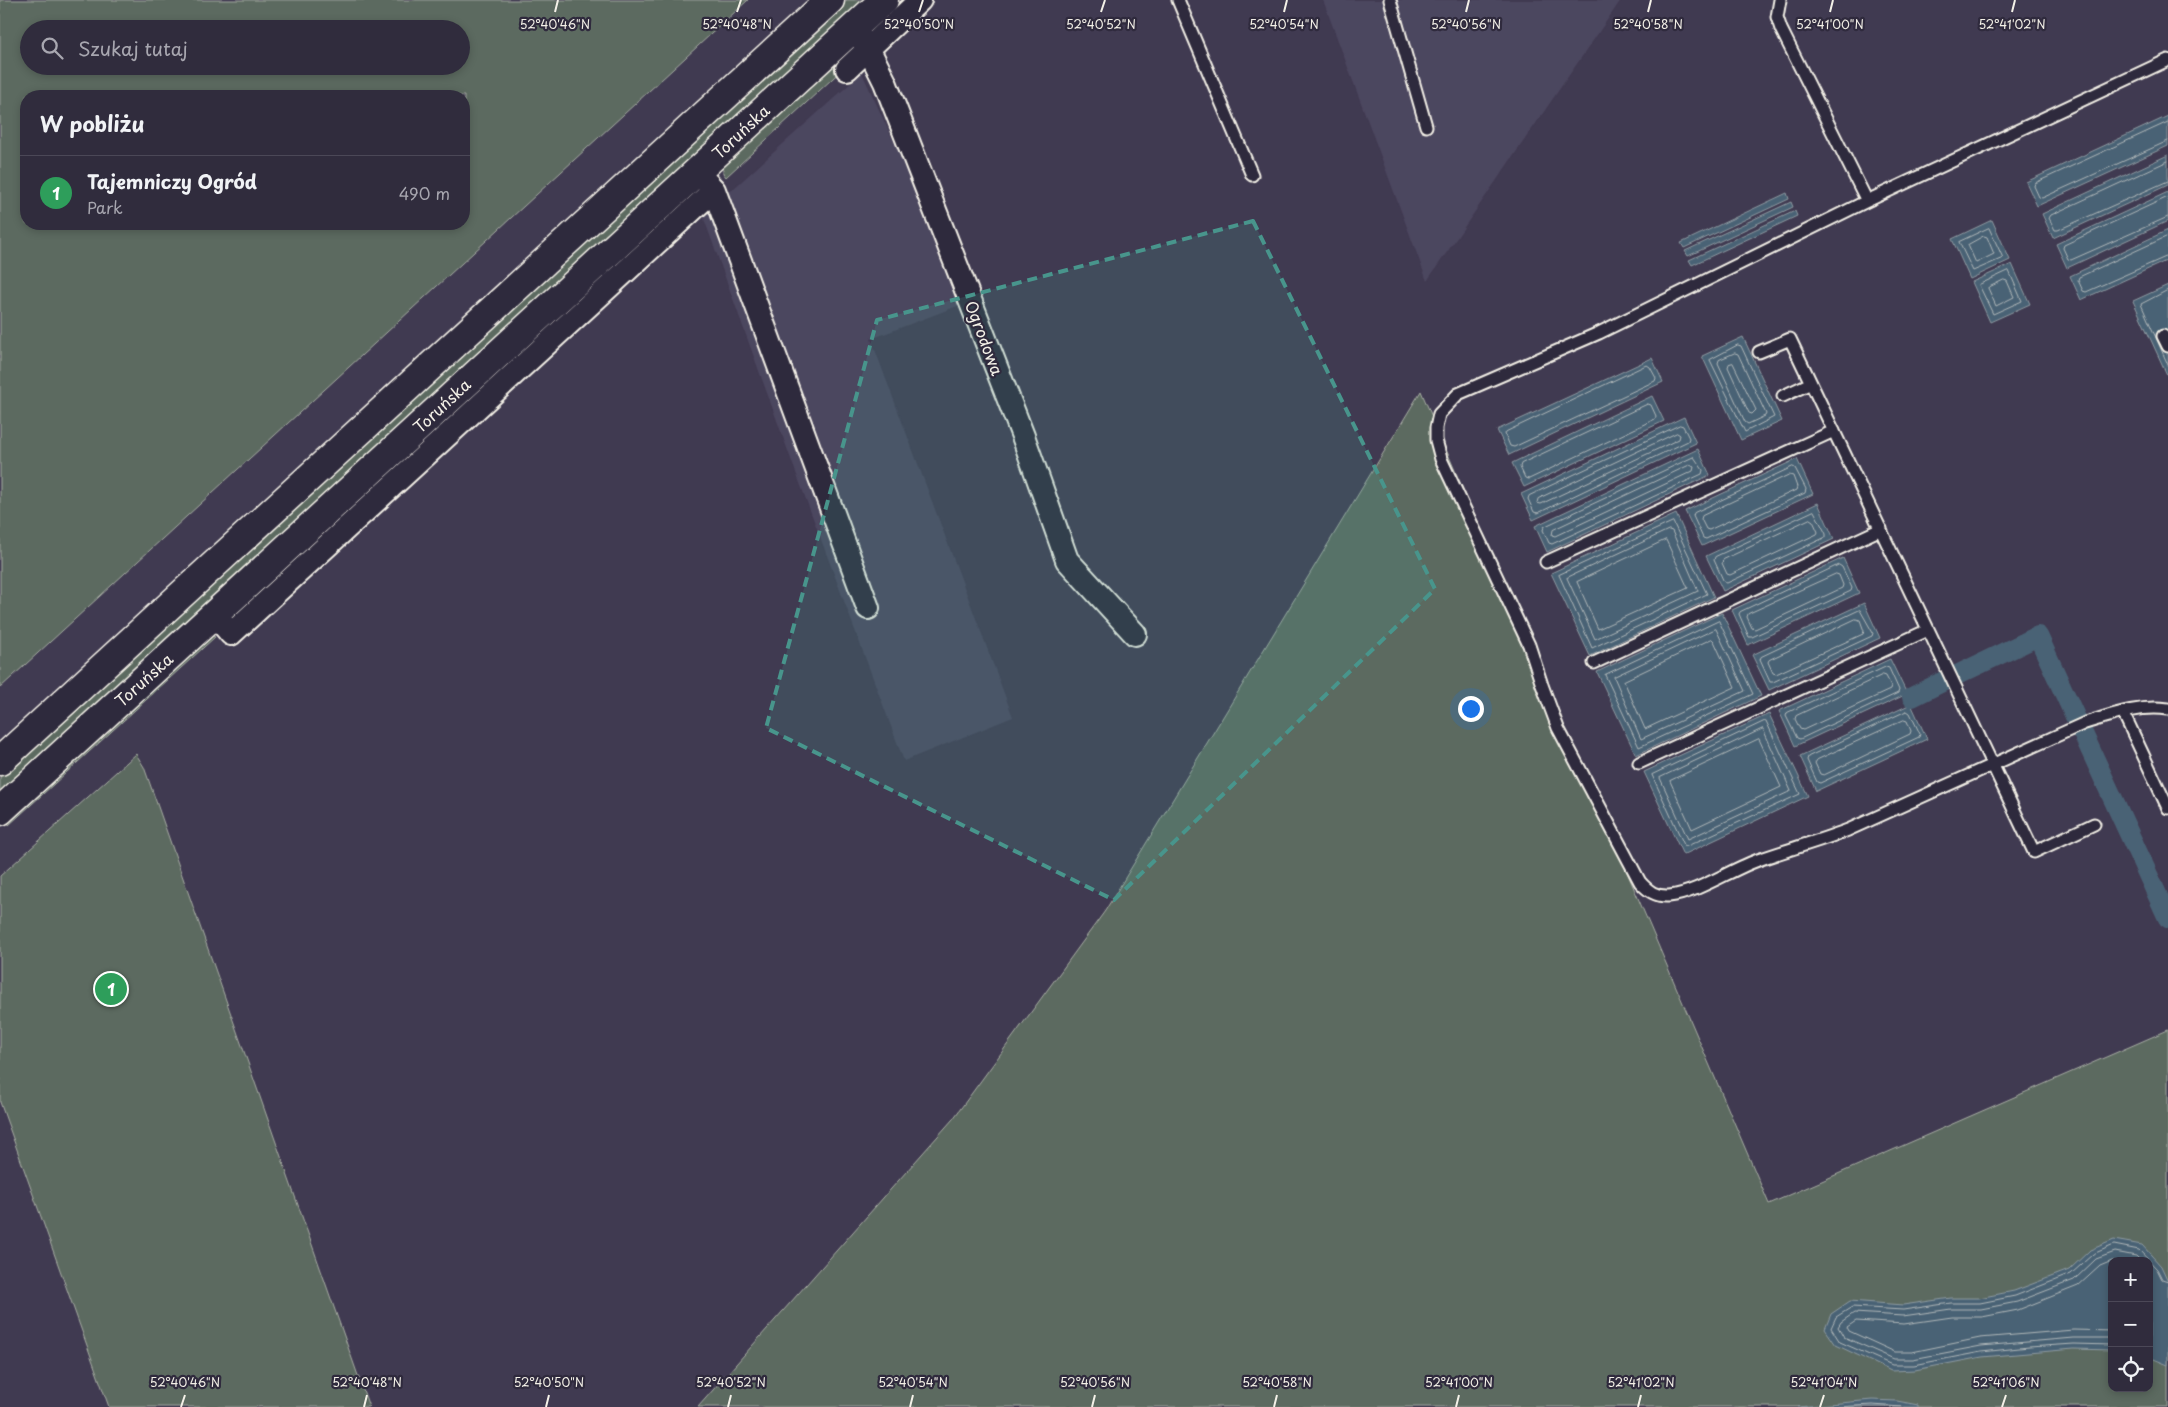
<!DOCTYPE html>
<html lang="pl">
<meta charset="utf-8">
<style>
:root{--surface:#302c3d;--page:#3c3848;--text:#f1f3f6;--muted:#a8a7b0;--line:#4b4857;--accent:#95b2f1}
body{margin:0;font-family:"Playpen Sans",sans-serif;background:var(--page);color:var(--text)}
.controls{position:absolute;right:15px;bottom:15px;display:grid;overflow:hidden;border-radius:10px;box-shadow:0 2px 8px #0003}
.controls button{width:45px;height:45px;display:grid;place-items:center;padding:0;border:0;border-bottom:1px solid var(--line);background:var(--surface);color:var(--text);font:25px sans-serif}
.you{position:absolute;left:1470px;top:708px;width:18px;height:18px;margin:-12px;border:4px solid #fff;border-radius:50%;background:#1a73e8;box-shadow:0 0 0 8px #1a73e833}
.badge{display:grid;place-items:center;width:32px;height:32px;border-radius:50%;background:var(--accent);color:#fff;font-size:16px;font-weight:700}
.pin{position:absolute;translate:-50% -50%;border:2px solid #fff;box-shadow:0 1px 5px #0006}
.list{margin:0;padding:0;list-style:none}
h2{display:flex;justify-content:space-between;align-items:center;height:65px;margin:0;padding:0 20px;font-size:21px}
h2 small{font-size:16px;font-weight:400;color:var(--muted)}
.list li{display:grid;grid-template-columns:32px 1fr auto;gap:15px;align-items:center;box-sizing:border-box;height:75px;padding:0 20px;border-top:1px solid var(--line)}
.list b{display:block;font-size:19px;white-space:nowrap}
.list p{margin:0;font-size:16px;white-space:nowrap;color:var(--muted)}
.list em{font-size:16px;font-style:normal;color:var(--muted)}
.icon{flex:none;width:28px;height:28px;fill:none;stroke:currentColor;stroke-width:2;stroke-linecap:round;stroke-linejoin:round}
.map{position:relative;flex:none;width:2168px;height:1407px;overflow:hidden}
.search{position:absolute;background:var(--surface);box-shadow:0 2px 8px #0003;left:20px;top:20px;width:450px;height:55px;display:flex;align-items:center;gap:12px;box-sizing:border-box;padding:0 18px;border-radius:28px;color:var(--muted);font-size:19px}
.panel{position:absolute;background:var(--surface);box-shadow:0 2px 8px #0003;left:20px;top:90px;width:450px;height:140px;border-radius:20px}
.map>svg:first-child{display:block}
.built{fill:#4c465f}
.green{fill:#5c6a61;stroke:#a8aea4;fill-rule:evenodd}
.water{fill:#4a6274;stroke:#8e9ba2}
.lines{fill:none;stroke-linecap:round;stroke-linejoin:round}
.shore{stroke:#b0b8ba;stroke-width:1}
.canal{stroke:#4a6274;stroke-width:20}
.service-casing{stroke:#f4f1e8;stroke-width:15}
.minor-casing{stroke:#f4f1e8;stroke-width:26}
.primary-casing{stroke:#f4f1e8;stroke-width:31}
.service{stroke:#2f2a3d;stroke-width:11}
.minor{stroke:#2f2a3d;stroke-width:22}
.primary{stroke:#2f2a3d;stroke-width:28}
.marked{fill:#48958c;fill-opacity:0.2;stroke:#48958c;stroke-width:4;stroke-dasharray:10 6;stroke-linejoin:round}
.ticks{fill:none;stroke:#f4f1e8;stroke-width:2}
.labels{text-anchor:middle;stroke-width:4.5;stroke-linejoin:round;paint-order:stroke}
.street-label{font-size:16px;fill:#f4f1e8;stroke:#2f2a3d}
.ticks-label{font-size:12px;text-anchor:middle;fill:#f4f1e8;stroke:#2f2a3d;stroke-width:4.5;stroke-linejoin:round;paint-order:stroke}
</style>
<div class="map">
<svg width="2168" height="1407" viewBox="0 0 2168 1407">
<rect width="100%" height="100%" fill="#403a51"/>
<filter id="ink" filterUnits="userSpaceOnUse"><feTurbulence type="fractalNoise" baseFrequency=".02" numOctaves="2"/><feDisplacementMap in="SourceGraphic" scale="10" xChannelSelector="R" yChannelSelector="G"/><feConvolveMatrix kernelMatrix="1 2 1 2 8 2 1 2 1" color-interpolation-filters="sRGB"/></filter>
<g filter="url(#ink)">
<!-- built -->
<path class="built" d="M1323,0h298l-194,281z
M862,73l106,229 -97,37 142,378 -109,44 -112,-299 -89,-246z"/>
<!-- green -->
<path class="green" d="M0,0h748l-748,688zM29,29h432v37h-432zM26,96h438v128h-438z
M847,0h19l-866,794v-17z
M852,47l2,4 -9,16 -119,110 -3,-4v-10z
M1421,391l348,813 399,-174v377h-1470l255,-288 152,-208zM2112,1261h37v127h-37z
M211,635l4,2 -206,188 -1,-5z
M136,754l8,13 225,640h-260l-109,-305v-226z"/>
<!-- water -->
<path class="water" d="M2168,116v30l-131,60 -11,-24z
M2168,155v30l-115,53 -11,-24z
M2168,192v29l-101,47 -11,-24z
M1787,193l2,6 -105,49 -3,-5z
M1791,202l2,5 -105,49 -3,-5z
M1795,211l2,5 -105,49 -3,-5z
M1992,220l18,40 -40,19 -18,-40z
M2168,230v30l-87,40 -11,-24z
M2012,264l18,40 -40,18 -18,-40z
M2168,285v92l-35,-76z
M1743,337l39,84 -41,19 -39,-84z
M1652,358l11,24 -154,73 -12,-25z
M1652,396l12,25 -140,66 -12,-24z
M1684,417l12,26 -163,77 -12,-26z
M1698,449l12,26 -163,77 -12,-26z
M1797,459l16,35 -111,52 -17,-35z
M1818,503l16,36 -111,52 -17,-35z
M1676,514l38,83 -124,59 -39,-83z
M1843,558l16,35 -111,52 -16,-35z
M1864,603l16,35 -111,52 -17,-35z
M1722,613l39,83 -125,59 -39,-83z
M1890,659l17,35 -112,52 -16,-35z
M1911,704l16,35 -111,52 -16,-35z
M1769,714l39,82 -125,59 -39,-83z
M2114,1240l28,5 19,21 7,15v84l-19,-8v-96h-37v89l-38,-1 -92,8 -67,13 -24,1 -55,-26 -11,-16 6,-15 19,-13 53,4 48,-7h28l35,-7 55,-21 21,-20z
M1872,1400l25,1 21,4v2h-120z"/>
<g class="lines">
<!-- shore -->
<path class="shore" d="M2168,122l-133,61 -1,3 5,11 3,1 126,-57
M2168,161l-117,54 -2,3 6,12h3l110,-49
M2168,197l-104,48 -1,3 5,11 3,1 97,-43
M1989,228l14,30 -30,13 -14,-29z
M1984,236l3,1 7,17 -18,9 -8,-18z
M2168,236l-89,41 -1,3 5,11 3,1 82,-36
M2009,271l13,30 -29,13 -14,-29z
M2004,280l3,1 7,16 -18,9 -8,-18z
M2168,290l-27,14 27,61
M1738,345l3,1 33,71 -29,15 -35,-72z
M1735,353l3,1 28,60 -1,2 -17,8 -3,-2 -27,-59 1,-3z
M1733,363l23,47 -4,4 -3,-1 -21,-46 1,-3z
M1647,365l3,2 6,11 -1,3 -141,66 -4,-1 -5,-12 1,-2z
M1648,404l3,1 5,11 -1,3 -126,60 -4,-1 -5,-11 1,-3z
M1680,425l3,1 6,12 -1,3 -150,72 -4,-1 -6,-13 1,-3z
M1677,433l3,2 -1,4 -138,65 -4,-1 1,-4z
M1694,457l9,13 -1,4 -150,70 -3,-1 -6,-13 1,-3z
M1690,465l4,2 -1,4 -138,65 -3,-1 1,-5z
M1793,467l2,1 11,21 -1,4 -99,46 -3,-1 -10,-22 1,-3z
M1789,475l4,1 4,11 -1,3 -87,40 -3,-1 -5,-10 1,-3z
M1814,511l12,23v3l-99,46 -3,-1 -10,-22 1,-3z
M1810,519l3,2 5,11 -1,2 -87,41 -3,-1 -5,-11 1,-3z
M1673,522l34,72 -115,54 -33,-73z
M1669,530l3,1 26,60 -103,48 -28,-61z
M1666,540l22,48 -90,41 -21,-47z
M1839,565l3,2 10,21 -1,3 -99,46h-3l-10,-23 1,-2z
M1836,574l3,1 4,10 -1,3 -87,41 -3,-1 -5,-11 1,-3z
M1860,610l13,23 -1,3 -99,46h-3l-10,-22 1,-3z
M1856,619l4,1 4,11 -1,3 -87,40 -3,-1 -5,-11 1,-2z
M1719,621l34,73 -114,53 -34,-72z
M1716,629l29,62 -104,48 -27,-62z
M1712,639l2,2 21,46 -90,42 -21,-48z
M1886,667l3,1 10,22 -1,3 -98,46 -3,-1 -11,-22 1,-3z
M1883,675l3,1 5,10 -1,4 -87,40 -3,-1 -5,-10 1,-3z
M1907,711l3,2 10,21 -1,3 -99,46 -3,-1 -10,-22 1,-3z
M1904,720l3,1 4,10 -1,3 -86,41 -4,-1 -5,-11 2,-3z
M1766,721l34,73 -115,53 -33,-72z
M1763,729l28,62 -103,48 -28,-61z
M1759,739l22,48 -89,42 -22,-48z
M2112,1261l-12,5 -22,20 -60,24 -36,7h-30l-48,7 -48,-3 -9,6 2,4 46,21h17l68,-14 93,-8 39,1
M2112,1338h-39l-92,8 -68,13h-19l-50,-22 -6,-10 3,-5 13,-9 49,3 48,-7h30l36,-7 57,-22 22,-21 19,-7 21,4 5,5
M2112,1345l-38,-1 -45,3 -48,5 -67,13h-22l-52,-23 -9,-14 5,-11 16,-10 51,3 48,-7h29l35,-7 56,-22 22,-20 21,-9 25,5 18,19 5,10 6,2
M1837,1407l35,-2 30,2"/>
<!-- canal -->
<path class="canal" d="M1959,674l79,-38 130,282
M1912,697l34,-17"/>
<defs>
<path id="service" d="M1178,0l74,175
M1390,0l36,126
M1780,0l-3,17 4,12 86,172
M2168,60l-301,141 -268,132 -141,61 -19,20 -3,14v12l5,19 88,186 13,40 16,43 82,154c8,9 16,15 29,14 29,-3 64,-28 92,-37 29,-10 58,-18 87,-29l237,-107c27,-8 54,-18 83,-14
M2163,336l5,10
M1759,352l31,-13 244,513 60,-28
M1783,396l28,-13
M1546,562l288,-131
M1594,663l287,-134
M2123,712l45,96
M1639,763l289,-133"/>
<path id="minor" d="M853,28l15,20 17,34 138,354 44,124 68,74
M847,69l73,-69
M714,190l154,418
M215,615l16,19 483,-444 -17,-18"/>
<path id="primary" d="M0,761l830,-761
M0,811l884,-811"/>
</defs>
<!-- service casing -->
<use href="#service" class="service-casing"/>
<!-- minor casing -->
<use href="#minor" class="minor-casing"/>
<!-- primary casing -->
<use href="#primary" class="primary-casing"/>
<!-- service -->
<use href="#service" class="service"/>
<!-- minor -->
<use href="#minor" class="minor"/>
<!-- primary -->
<use href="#primary" class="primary"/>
</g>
</g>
<!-- marked area -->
<path class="marked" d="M1253,221l182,368 -321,311 -348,-172 111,-408z"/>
<!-- ticks -->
<path class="ticks" d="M555,12l3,-12M737,12l4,-12M919,12l4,-12M1101,12l4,-12M1284,12l3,-12M1466,12l3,-12M1648,12l3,-12M1830,12l3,-12M2012,12l3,-12M181,1407l4,-12M364,1407l3,-12M546,1407l3,-12M728,1407l3,-12M910,1407l3,-12M1092,1407l3,-12M1274,1407l3,-12M1456,1407l3,-12M1638,1407l3,-12M1820,1407l4,-12M2002,1407l4,-12"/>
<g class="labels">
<!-- street labels -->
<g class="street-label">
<text transform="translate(741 132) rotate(-43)" y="6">Toruńska</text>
<text transform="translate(984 338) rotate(69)" y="6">Ogrodowa</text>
<text transform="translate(442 406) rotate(-43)" y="6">Toruńska</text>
<text transform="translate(144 680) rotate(-42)" y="6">Toruńska</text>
</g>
</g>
<g class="ticks-label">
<text x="555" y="29">52°40'46"N</text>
<text x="737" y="29">52°40'48"N</text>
<text x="919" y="29">52°40'50"N</text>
<text x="1101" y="29">52°40'52"N</text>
<text x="1284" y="29">52°40'54"N</text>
<text x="1466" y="29">52°40'56"N</text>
<text x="1648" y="29">52°40'58"N</text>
<text x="1830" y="29">52°41'00"N</text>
<text x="2012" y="29">52°41'02"N</text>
<text x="185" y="1387">52°40'46"N</text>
<text x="367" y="1387">52°40'48"N</text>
<text x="549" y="1387">52°40'50"N</text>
<text x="731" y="1387">52°40'52"N</text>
<text x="913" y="1387">52°40'54"N</text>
<text x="1095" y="1387">52°40'56"N</text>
<text x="1277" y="1387">52°40'58"N</text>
<text x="1459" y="1387">52°41'00"N</text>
<text x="1641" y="1387">52°41'02"N</text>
<text x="1824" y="1387">52°41'04"N</text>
<text x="2006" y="1387">52°41'06"N</text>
</g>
</svg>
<div class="controls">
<button>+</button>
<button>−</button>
<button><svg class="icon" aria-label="locate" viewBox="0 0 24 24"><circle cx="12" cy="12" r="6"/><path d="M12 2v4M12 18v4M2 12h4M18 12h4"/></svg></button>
</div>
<div class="you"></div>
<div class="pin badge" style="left:111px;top:989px;background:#2e9e5b">1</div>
<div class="search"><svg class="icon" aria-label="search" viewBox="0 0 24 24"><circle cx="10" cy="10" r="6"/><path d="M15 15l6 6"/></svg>Szukaj tutaj</div>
<section class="panel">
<h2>W pobliżu<small></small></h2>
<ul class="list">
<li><span class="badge" style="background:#2e9e5b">1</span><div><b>Tajemniczy Ogród</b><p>Park</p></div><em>490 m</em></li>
</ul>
</section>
</div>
